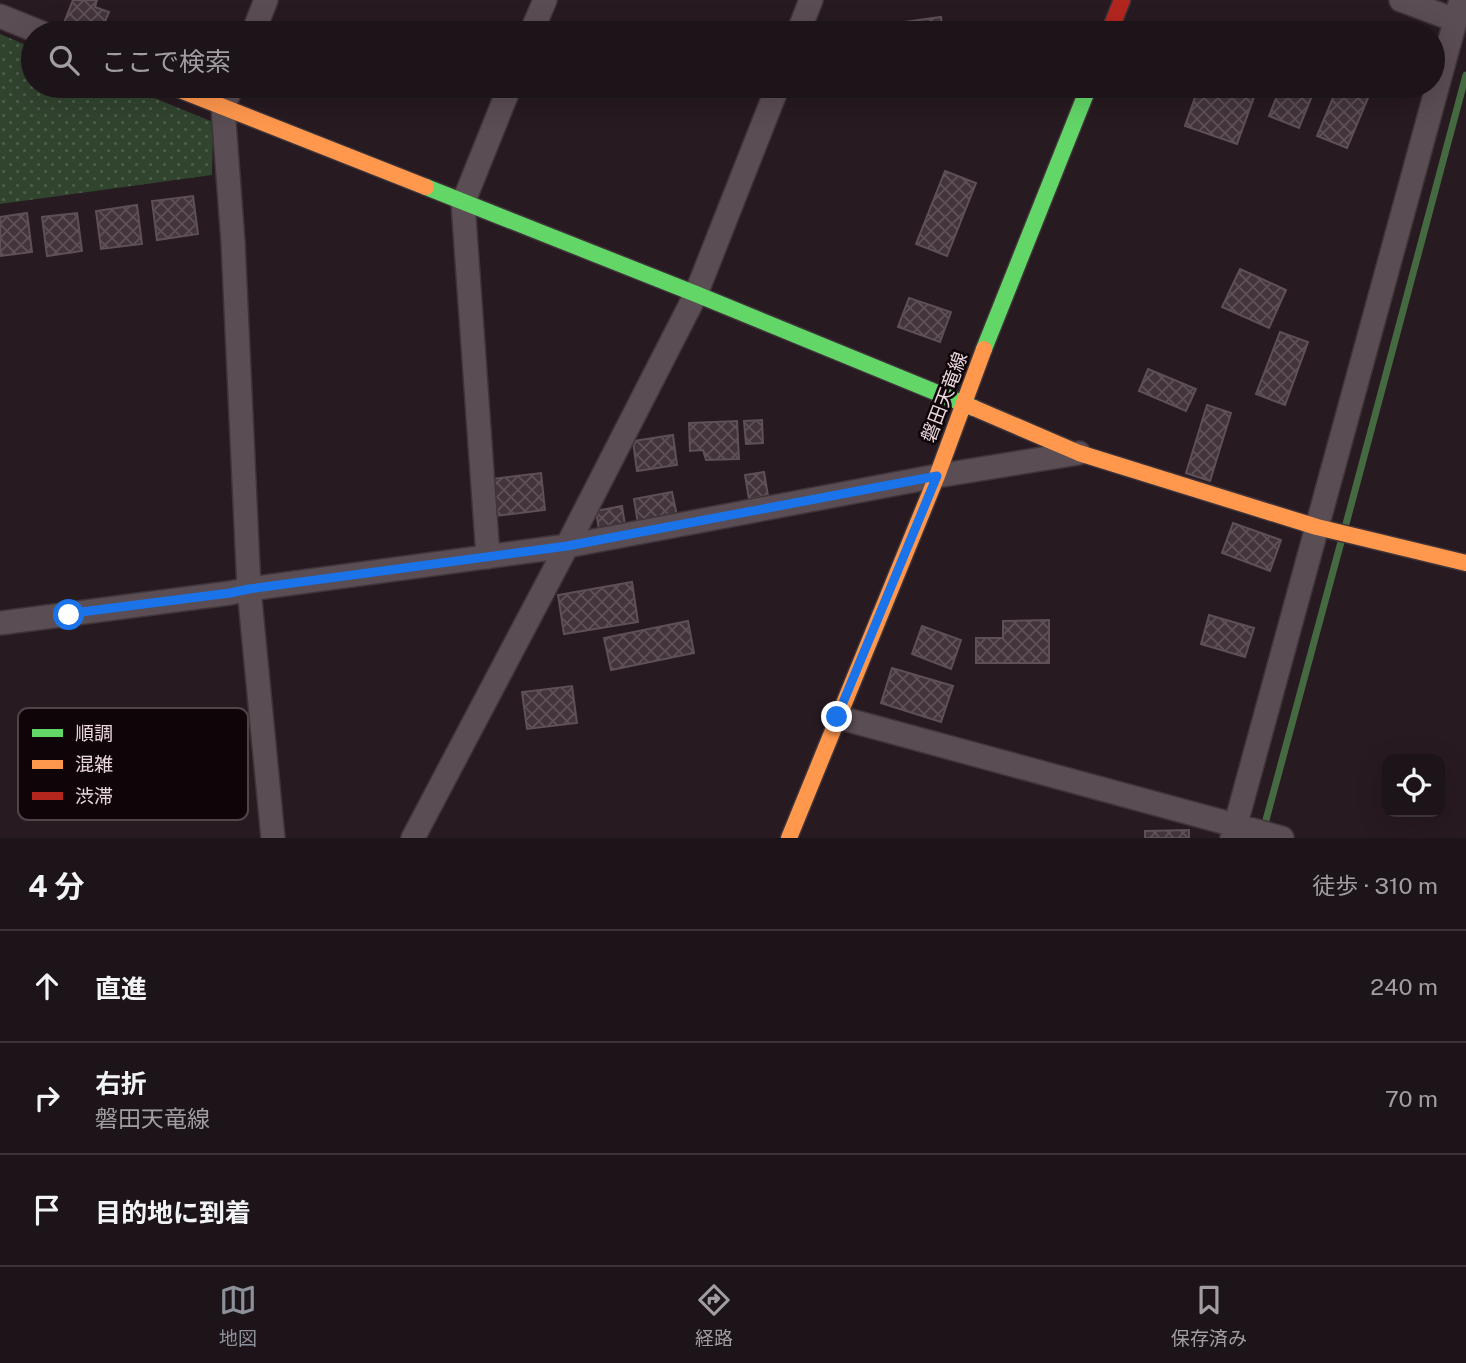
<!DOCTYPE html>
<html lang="ja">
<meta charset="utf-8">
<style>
:root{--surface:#1d1419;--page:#251d22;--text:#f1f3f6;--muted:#a09ea2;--line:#3b3338;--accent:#8c9099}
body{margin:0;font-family:"Public Sans","Noto Sans JP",sans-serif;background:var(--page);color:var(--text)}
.controls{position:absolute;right:21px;bottom:21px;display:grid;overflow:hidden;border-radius:14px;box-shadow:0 7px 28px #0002}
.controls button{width:63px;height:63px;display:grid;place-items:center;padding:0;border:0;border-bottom:2px solid var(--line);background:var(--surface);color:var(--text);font:35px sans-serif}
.stop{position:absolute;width:21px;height:21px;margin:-16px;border:5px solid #1a73e8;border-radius:50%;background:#fff}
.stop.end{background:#1a73e8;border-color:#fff;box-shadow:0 2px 7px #0008}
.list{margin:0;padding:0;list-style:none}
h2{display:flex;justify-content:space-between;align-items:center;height:91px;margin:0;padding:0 28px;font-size:30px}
h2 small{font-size:23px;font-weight:400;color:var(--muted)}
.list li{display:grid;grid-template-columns:46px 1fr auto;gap:21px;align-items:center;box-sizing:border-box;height:112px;padding:0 28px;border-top:2px solid var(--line)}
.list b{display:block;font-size:26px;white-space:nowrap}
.list p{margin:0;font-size:23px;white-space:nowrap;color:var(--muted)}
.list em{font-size:23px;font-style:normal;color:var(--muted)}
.icon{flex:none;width:38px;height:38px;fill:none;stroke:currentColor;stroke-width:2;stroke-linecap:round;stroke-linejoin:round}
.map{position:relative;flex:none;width:1466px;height:838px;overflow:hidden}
.search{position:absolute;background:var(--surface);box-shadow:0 7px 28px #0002;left:21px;right:21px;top:21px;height:77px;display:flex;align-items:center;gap:18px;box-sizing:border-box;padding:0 24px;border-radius:38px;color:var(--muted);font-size:26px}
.sheet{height:427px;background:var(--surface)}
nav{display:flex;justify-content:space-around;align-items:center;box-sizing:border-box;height:98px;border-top:2px solid var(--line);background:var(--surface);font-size:19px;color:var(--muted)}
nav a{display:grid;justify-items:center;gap:4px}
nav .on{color:var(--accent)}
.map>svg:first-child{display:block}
.grass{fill:url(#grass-dots)}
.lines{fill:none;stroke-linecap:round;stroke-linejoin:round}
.stream{stroke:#456941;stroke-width:7}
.building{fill:url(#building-cross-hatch);stroke:#5d5056;stroke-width:2}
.street-casing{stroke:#3e3439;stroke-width:26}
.fast-casing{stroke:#3e3439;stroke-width:19}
.slow-casing{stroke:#3e3439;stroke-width:19}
.jam-casing{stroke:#3e3439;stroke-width:19}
.street{stroke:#5a4d53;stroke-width:23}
.fast{stroke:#63d668;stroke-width:16}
.slow{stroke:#ff974d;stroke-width:16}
.jam{stroke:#b3261e;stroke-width:16}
.route{stroke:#1a73e8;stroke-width:9}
.labels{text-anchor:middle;stroke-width:5;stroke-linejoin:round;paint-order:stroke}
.street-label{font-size:19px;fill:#e8d6dd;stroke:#0f0509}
.key{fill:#0f0509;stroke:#504449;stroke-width:2}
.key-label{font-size:19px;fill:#e8d6dd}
</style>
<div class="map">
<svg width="1466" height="838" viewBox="0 0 1466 838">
<defs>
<pattern id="grass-dots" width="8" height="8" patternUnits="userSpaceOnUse" patternTransform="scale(1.75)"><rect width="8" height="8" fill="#31442e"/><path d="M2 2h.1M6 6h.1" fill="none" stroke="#4f5e4c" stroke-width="1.8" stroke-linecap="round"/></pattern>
<pattern id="building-cross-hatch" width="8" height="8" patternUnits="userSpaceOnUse" patternTransform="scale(1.75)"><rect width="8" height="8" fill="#43343c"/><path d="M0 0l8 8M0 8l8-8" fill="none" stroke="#5e5158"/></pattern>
</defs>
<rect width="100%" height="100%" fill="#271a21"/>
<!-- grass -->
<path class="grass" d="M0,34l33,14v38h92l88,36 -1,53 -212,29z"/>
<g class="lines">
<!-- stream -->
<path class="stream" d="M1346,524l120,-449
M1263,831l78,-289"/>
</g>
<!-- building -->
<path class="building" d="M73,0h24l-2,7 14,5 -9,21h-26l-12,-5z
M941,17l2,16h-53l-1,-9z
M1199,86h59l-21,58 -52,-18z
M1281,86h35l-17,42 -30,-12z
M1338,86h35l-26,62 -30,-12z
M945,171l31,12 -29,73 -31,-12z
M193,196l5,38 -41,6 -5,-39z
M137,205l5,39 -41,5 -5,-38z
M27,213l5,39 -32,4v-39z
M77,213l5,38 -35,5 -5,-39z
M1240,269l46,21 -17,38 -47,-21z
M909,298l42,14 -11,30 -42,-15z
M1280,332l28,10 -23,63 -29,-11z
M1148,369l48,20 -10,22 -47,-20z
M1207,405l24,8 -21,68 -24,-8z
M762,420l1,23 -17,1 -2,-23z
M737,421l2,38 -33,1 -3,-10 -13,1 -1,-28z
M673,435l4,30 -40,6 -4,-30z
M764,472l4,24 -19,3 -4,-24z
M541,473l4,37 -49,6 -4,-37z
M672,492l5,24 -39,8 -4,-25z
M622,506l3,19 -26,5 -3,-19z
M1233,523l48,17 -11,31 -48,-18z
M632,582l6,40 -74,12 -6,-39z
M1209,615l45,13 -9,29 -44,-13z
M1049,620v43h-73v-25h27v-17z
M688,621l6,32 -83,17 -7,-32z
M922,626l39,14 -10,29 -39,-15z
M892,668l61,18 -12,36 -60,-19z
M572,686l5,37 -50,6 -5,-37z
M1189,830v8h-44v-7z"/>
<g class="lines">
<defs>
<path id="street" d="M1401,0l54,20
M0,16l42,17
M253,33l13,-33
M531,33l14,-33
M798,33l13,-33
M232,86l-9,22 10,134 16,347 24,249
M488,557l-25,-354 47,-117
M0,623l230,-30 19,-4 318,-43 370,-70 142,-23
M837,717l445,121
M413,838l154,-292 129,-252 82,-208
M1232,838l229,-838"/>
<path id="fast" d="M426,187l270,107 278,114
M984,349l105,-263"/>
<path id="slow" d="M170,86l256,101
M974,408l105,45 238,74 149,36
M789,838l148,-362 47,-127"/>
<path id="jam" d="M1109,33l13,-33"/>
</defs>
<!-- street casing -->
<use href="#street" class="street-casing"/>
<!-- fast casing -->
<use href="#fast" class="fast-casing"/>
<!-- slow casing -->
<use href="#slow" class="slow-casing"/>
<!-- jam casing -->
<use href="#jam" class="jam-casing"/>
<!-- street -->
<use href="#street" class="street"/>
<!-- fast -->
<use href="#fast" class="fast"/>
<!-- slow -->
<use href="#slow" class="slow"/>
<!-- jam -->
<use href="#jam" class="jam"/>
</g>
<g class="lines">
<!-- route -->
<path class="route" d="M69,615l12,-3 149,-19 19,-4 318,-43 370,-70 -100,241"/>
</g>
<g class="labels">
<!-- street labels -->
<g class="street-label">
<text transform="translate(944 397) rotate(-69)" y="7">磐田天竜線</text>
</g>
</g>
<!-- legend -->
<rect x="18" y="708" width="230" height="112" rx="10" class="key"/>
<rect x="32" y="729" width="31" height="8" fill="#63d668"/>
<rect x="32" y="760" width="31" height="9" fill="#ff974d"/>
<rect x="32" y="792" width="31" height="8" fill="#b3261e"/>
<g class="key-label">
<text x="75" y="740">順調</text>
<text x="75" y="771">混雑</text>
<text x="75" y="803">渋滞</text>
</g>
</svg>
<div class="controls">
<button><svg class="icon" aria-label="locate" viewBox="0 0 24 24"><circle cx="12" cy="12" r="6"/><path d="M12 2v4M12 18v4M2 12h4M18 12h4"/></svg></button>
</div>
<div class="stop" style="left:69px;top:615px"></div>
<div class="stop end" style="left:837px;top:717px"></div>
<div class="search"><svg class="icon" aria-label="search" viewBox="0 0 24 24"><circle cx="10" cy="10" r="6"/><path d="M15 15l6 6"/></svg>ここで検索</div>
</div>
<section class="sheet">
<h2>4 分<small>徒歩 · 310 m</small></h2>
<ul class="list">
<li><svg class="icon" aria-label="ahead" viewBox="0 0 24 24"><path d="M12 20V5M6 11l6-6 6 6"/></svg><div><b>直進</b></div><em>240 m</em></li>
<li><svg class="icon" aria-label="right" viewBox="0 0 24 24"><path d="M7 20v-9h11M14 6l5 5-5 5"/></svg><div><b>右折</b><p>磐田天竜線</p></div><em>70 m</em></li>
<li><svg class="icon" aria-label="arrive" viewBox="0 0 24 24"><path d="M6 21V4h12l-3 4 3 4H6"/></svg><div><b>目的地に到着</b></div></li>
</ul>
</section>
<nav>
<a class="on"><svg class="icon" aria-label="map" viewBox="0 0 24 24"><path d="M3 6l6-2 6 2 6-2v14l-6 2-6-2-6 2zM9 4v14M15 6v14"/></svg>地図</a>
<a><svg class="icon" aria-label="directions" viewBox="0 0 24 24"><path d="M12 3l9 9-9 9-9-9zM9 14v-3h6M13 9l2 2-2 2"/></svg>経路</a>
<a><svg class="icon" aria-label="saved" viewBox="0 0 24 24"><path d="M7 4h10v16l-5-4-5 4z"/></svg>保存済み</a>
</nav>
